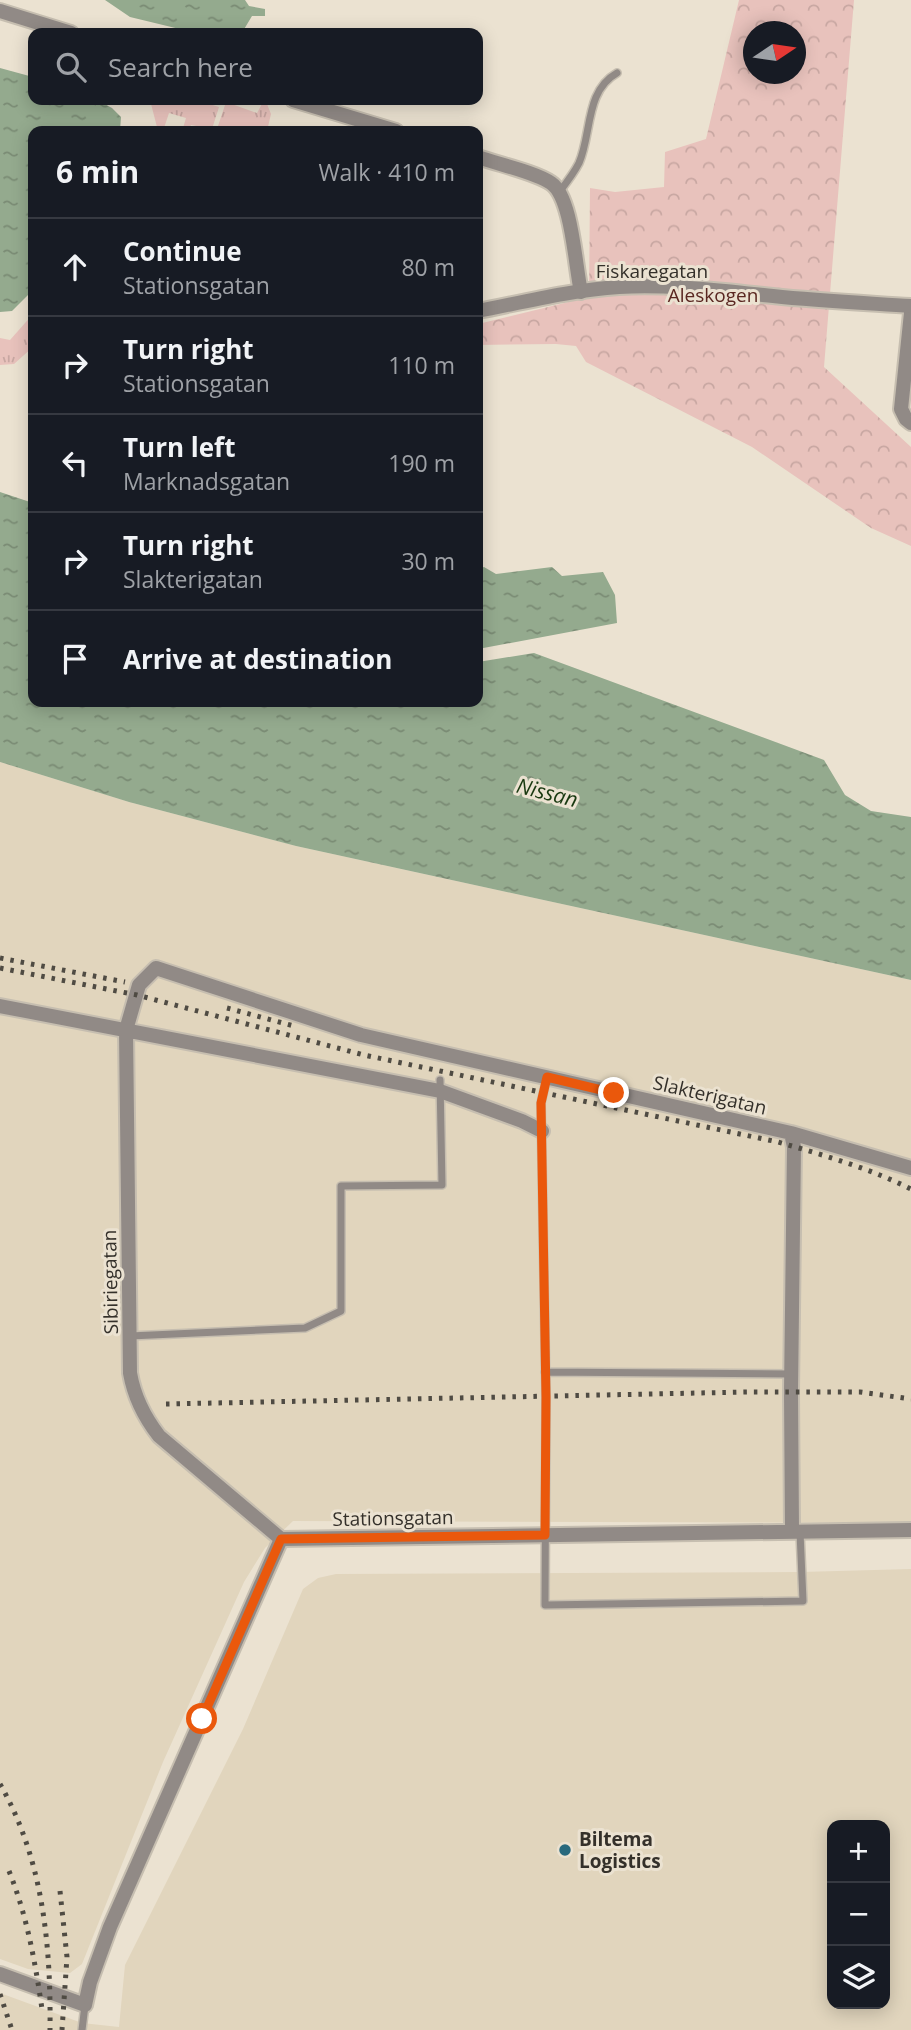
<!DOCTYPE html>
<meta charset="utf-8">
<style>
:root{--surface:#171b24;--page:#242831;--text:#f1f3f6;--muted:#9ea1a6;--line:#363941}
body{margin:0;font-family:"Open Sans",sans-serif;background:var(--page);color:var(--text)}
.controls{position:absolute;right:21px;bottom:21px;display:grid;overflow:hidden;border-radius:14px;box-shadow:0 4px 18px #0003}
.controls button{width:63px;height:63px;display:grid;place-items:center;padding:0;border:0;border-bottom:2px solid var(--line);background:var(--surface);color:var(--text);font:35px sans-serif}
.compass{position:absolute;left:743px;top:21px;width:63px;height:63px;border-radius:50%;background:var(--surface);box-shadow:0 4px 18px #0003;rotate:77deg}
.stop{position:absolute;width:21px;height:21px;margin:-16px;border:5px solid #ea580c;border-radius:50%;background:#fff}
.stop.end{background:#ea580c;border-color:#fff;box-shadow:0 2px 7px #0008}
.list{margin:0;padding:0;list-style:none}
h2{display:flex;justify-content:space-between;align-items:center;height:91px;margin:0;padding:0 28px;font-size:30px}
h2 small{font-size:23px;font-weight:400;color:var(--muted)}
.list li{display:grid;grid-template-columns:46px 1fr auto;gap:21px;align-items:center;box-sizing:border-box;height:98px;padding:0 28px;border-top:2px solid var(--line)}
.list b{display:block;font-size:26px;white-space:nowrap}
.list p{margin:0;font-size:23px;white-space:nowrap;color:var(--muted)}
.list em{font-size:23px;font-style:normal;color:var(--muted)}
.icon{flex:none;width:38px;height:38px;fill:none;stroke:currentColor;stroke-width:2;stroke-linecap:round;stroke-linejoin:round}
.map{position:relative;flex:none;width:911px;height:2030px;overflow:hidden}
.search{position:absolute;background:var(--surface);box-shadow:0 4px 18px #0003;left:28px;top:28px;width:455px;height:77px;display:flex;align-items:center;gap:18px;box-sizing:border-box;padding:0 24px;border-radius:14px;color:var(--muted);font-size:26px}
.panel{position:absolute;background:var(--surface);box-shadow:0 4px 18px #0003;left:28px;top:126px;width:455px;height:581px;border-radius:14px}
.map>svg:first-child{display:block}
.built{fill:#e1d5bd;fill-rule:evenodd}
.grass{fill:url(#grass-tufts)}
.forest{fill:url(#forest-crowns);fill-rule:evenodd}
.water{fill:url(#water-ripples)}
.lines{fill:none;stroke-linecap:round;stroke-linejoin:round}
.service-casing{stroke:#c6beb0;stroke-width:10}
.minor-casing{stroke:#c6beb0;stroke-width:18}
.tertiary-casing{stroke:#c6beb0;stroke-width:18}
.service{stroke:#918a86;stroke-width:7}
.minor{stroke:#918a86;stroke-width:14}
.tertiary{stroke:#918a86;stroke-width:14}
.rail{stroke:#4f4b43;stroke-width:5;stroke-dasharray:3.5 7;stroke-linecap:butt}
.route{stroke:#ea580c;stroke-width:9}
.poi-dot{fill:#28697d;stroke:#ebe2d1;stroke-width:2.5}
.labels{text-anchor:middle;stroke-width:6;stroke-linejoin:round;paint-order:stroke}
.street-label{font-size:19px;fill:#34302a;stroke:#ebe2d1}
.park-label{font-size:19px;fill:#5a2721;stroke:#ebe2d1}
.poi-label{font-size:19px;font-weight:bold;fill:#34302a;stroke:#ebe2d1;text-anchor:start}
.water-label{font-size:21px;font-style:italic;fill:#193910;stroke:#ebe2d1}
</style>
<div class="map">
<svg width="911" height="2030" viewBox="0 0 911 2030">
<defs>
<pattern id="grass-tufts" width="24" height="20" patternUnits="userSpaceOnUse" patternTransform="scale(1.75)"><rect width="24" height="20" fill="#e8c2bc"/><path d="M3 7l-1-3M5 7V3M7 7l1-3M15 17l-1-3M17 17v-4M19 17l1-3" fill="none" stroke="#c8a7a2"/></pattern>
<pattern id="forest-crowns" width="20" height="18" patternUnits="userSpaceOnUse" patternTransform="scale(1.75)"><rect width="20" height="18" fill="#e8c2bc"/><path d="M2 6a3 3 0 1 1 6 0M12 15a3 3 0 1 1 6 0" fill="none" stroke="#c8a7a2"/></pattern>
<pattern id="water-ripples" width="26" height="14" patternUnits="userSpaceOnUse" patternTransform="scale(1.75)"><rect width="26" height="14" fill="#94aa8e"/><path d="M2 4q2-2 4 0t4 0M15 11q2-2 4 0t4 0" fill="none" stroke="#7a8b74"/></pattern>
</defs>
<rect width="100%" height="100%" fill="#ebe2d1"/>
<!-- built -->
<path class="built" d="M0,762l129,40 167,44 615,134v543l-618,-2 -28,27 -21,34 -81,180 -81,202 -12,9 -42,-4 -28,-10z
M911,1569v461h-911v-37l82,30 37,4 6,-62 118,-236 60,-140 15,-11 18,-4 465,-2zM832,1825h53v179h-53z"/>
<!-- grass -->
<path class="grass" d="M150,100h47l22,7 -7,22 -21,-4 -3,5 -5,-2 3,-10 -17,-5 -6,18h-5z
M226,102l31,11 6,-11 4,2 4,10 -4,17 -50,-2z
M33,314v33l-19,17 -14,1v-27l10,2z"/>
<!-- forest -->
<path class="forest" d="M739,0h115l-30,367 87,80v99l-40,-18 -119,-81 -166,-85 -10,-16 -20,-2 -78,1v-21l111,-27 1,-109 25,4 49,-5 1,-35 41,-13zM754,32h42v42h-42z"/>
<!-- water -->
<path class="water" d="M105,0h140l4,6 16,3v7h-13l-9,15 -17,-1 -13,3h-17l-66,-16z
M0,68l33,9v23h64l15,8 9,9 -1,14h-87v159l-21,21 -12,1z
M0,492l33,11v199h445v-40l56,-9 290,107 21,35 26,16 40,6v163l-615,-134 -167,-44 -129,-40z
M484,567l12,7 56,-7 10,9 41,-4 12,23 2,28 -139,26v-80z"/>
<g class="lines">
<defs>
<path id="service" d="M560,191c7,-9 14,-18 19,-28 13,-30 6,-72 38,-90
M547,1077l-6,26 5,294 -1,208 258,-4 -3,-69
M130,1336l175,-8 36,-17v-125l101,-1 -2,-105
M545,1372l246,2
M82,2030l3,-25"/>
<path id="minor" d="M0,11l71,22
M293,100l103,31
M478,157c19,7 57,15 73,26 21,14 24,82 30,109
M911,313l-10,96 5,10 5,4
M0,1006l440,85 82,30 20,10
M791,1133l3,14 -3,245 1,138
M281,1539l-122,-103c-14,-18 -25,-40 -29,-63l-4,-343 13,-45 17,-17 205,67 430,98 120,35
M281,1539l630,-9
M0,1974l85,31 5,-23 20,-55 171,-388"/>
<path id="tertiary" d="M478,311c46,-9 94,-21 141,-24 52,-3 103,4 154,9 46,5 92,7 138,10"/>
</defs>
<!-- service casing -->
<use href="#service" class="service-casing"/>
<!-- minor casing -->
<use href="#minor" class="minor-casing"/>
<!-- tertiary casing -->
<use href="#tertiary" class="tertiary-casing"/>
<!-- service -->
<use href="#service" class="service"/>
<!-- minor -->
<use href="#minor" class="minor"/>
<!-- tertiary -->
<use href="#tertiary" class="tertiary"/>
<!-- rail -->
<path class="rail" d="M0,958l125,24
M0,968l137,27 227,60 414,87c45,13 91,26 133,47
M227,1008l67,18
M166,1404l581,-12h113l51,7
M0,1784c43,75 51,161 50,246
M9,1871c18,45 26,90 33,138
M60,1891l7,66 -5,73
M0,1994l12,36"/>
</g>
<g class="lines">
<!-- route -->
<path class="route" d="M202,1719l79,-180 264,-4 1,-138 -5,-294 6,-26 67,16"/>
</g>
<!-- markers -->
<circle class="poi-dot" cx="565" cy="1850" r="7"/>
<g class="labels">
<!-- street labels -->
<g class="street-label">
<text x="652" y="278">Fiskaregatan</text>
<text transform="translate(710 1095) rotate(13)" y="7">Slakterigatan</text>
<text transform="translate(110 1282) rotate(-91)" y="7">Sibiriegatan</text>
<text transform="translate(393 1518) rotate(-1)" y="7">Stationsgatan</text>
</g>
<!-- park labels -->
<g class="park-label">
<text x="713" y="302">Aleskogen</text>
</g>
<!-- poi labels -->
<g class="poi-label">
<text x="579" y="1846">Biltema<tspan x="579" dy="22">Logistics</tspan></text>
</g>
<!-- water labels -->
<g class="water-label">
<text transform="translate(547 793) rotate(14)" y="7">Nissan</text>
</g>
</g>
</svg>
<div class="controls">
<button>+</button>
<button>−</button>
<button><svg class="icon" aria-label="layers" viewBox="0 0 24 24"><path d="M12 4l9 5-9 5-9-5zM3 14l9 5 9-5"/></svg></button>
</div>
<svg class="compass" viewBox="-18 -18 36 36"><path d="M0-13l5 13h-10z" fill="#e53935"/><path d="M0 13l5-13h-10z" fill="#9ea1a6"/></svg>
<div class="stop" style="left:202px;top:1719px"></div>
<div class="stop end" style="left:614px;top:1093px"></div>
<div class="search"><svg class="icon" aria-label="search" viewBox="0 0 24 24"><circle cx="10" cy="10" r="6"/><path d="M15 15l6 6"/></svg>Search here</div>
<section class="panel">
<h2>6 min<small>Walk · 410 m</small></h2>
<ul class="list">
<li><svg class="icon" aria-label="ahead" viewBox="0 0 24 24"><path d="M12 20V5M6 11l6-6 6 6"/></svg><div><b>Continue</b><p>Stationsgatan</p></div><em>80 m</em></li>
<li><svg class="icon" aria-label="right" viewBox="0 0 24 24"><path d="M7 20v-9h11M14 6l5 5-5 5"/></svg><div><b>Turn right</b><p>Stationsgatan</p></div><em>110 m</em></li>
<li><svg class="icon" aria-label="left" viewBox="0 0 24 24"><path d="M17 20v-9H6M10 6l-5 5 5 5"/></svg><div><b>Turn left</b><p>Marknadsgatan</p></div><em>190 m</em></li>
<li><svg class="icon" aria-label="right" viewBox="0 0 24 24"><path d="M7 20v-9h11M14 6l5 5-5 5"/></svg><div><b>Turn right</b><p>Slakterigatan</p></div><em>30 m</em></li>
<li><svg class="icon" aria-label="arrive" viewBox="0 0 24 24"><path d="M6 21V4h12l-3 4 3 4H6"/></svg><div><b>Arrive at destination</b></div></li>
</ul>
</section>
</div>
